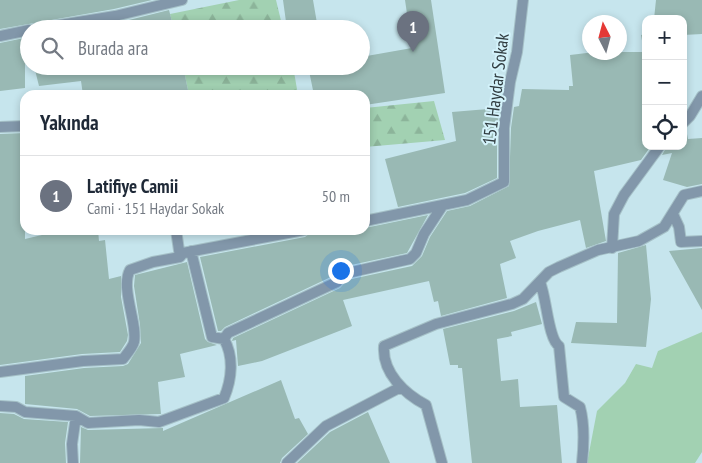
<!DOCTYPE html>
<html lang="tr">
<meta charset="utf-8">
<style>
:root{--surface:#fff;--page:#f2f2f3;--text:#1f2937;--muted:#747a83;--line:#e0e1e3;--accent:#0f766e}
body{margin:0;font-family:"PT Sans Narrow",sans-serif;background:var(--page);color:var(--text)}
.controls{position:absolute;right:15px;top:15px;display:grid;overflow:hidden;border-radius:10px;box-shadow:0 2px 8px #0003}
.controls button{width:45px;height:45px;display:grid;place-items:center;padding:0;border:0;border-bottom:1px solid var(--line);background:var(--surface);color:var(--text);font:25px sans-serif}
.compass{position:absolute;left:582px;top:15px;width:45px;height:45px;border-radius:50%;background:var(--surface);box-shadow:0 2px 8px #0003;rotate:354deg}
.you{position:absolute;left:340px;top:270px;width:18px;height:18px;margin:-12px;border:4px solid #fff;border-radius:50%;background:#1a73e8;box-shadow:0 0 0 8px #1a73e833}
.badge{display:grid;place-items:center;width:32px;height:32px;border-radius:50%;background:var(--accent);color:#fff;font-size:16px;font-weight:700}
.pin{position:absolute;translate:-50% -41px;filter:drop-shadow(0 1px 2px #0008)}
.pin::after{content:'';position:absolute;top:26px;width:18px;height:15px;background:inherit;clip-path:polygon(0 0,100% 0,50% 100%)}
.list{margin:0;padding:0;list-style:none}
h2{display:flex;justify-content:space-between;align-items:center;height:65px;margin:0;padding:0 20px;font-size:21px}
h2 small{font-size:16px;font-weight:400;color:var(--muted)}
.list li{display:grid;grid-template-columns:32px 1fr auto;gap:15px;align-items:center;box-sizing:border-box;height:80px;padding:0 20px;border-top:1px solid var(--line)}
.list b{display:block;font-size:19px;white-space:nowrap}
.list p{margin:0;font-size:16px;white-space:nowrap;color:var(--muted)}
.list em{font-size:16px;font-style:normal;color:var(--muted)}
.icon{flex:none;width:28px;height:28px;fill:none;stroke:currentColor;stroke-width:2;stroke-linecap:round;stroke-linejoin:round}
.map{position:relative;flex:none;width:702px;height:463px;overflow:hidden}
.search{position:absolute;background:var(--surface);box-shadow:0 2px 8px #0003;left:20px;top:20px;width:350px;height:55px;display:flex;align-items:center;gap:12px;box-sizing:border-box;padding:0 18px;border-radius:28px;color:var(--muted);font-size:19px}
.panel{position:absolute;background:var(--surface);box-shadow:0 2px 8px #0003;left:20px;top:90px;width:350px;height:145px;border-radius:15px}
.map>svg:first-child{display:block}
.grass{fill:#a2d1b2}
.forest{fill:url(#forest-firs)}
.building{fill:#99b9b4}
.lines{fill:none;stroke-linecap:round;stroke-linejoin:round}
.pedestrian-casing{stroke:#a5c0c7;stroke-width:12}
.pedestrian{stroke:#8297aa;stroke-width:10}
.labels{text-anchor:middle;stroke-width:4;stroke-linejoin:round;paint-order:stroke}
.street-label{font-size:18px;fill:#303c40;stroke:#d3f2fa}
</style>
<div class="map">
<svg width="702" height="463" viewBox="0 0 702 463">
<defs>
<pattern id="forest-firs" width="22" height="20" patternUnits="userSpaceOnUse" patternTransform="scale(1.25)"><rect width="22" height="20" fill="#a2d1b2"/><path d="M5 1l3.5 6h-7zM16 11l3.5 6h-7z" fill="#8cb49a"/></pattern>
</defs>
<rect width="100%" height="100%" fill="#c6e5ed"/>
<!-- grass -->
<path class="grass" d="M702,332v120l-7,11h-108l10,-52 28,-28 11,-19 16,4 6,-17z"/>
<!-- forest -->
<path class="forest" d="M239,0h37l7,29h-109l-4,-15z
M183,66h110l5,29h-109z
M434,101l11,39 -80,7v-39z"/>
<!-- building -->
<path class="building" d="M0,0h152l-38,9 -114,20z
M283,0h30l5,29h-31z
M405,0h26l14,93 -80,12v-10h-51l-6,-29h53v-9l51,-9z
M656,0h46v34l-19,1v-16h-29z
M169,10l5,19h-95l38,-6z
M646,34v112h5l-10,14 -47,11 12,70 -20,7 -6,-28 -42,11 -28,10 6,17 -16,6 7,34 -66,18 -3,-15 -4,1 -5,-21 -86,19 9,26 -90,35 -24,5 -2,-26 -4,1 1,-3 107,-50 7,-8 65,-14 10,-10 8,-19 17,-26 23,-5 39,-20 2,-58 3,-21 5,-1 3,-17 47,1v-4h4l-3,-31 25,-3h49l-3,-17z
M29,37v27h-4v24l-25,3v-48z
M34,66h149l6,29h-106l-2,-14 -42,5z
M500,108l-3,20v50l-32,15 -67,14 -13,-48 71,-18 -4,-29z
M686,129l2,10 14,-1v46l-15,3 -24,-7 9,-27 -10,2 5,-9h16v-16z
M25,133v106l38,-9h35l1,11 6,-1 4,39 12,-3v21l7,38 -1,6 -7,11 -38,2 -82,11v-231z
M428,215l-21,38 -65,14 -9,9 -108,51 -4,4h-3l-18,-74 105,-20 5,-4 14,-3h41v-2z
M646,245l5,54 -5,48 -75,-4 5,-21 41,1 1,-70z
M702,248v62l-33,-59z
M187,262l18,77 3,3 9,3 -37,9 5,23 -27,5 3,32 -71,2 -13,-7 -52,-5v-28l59,-8 39,-2 5,-2 13,-21 -1,-18 -6,-39 1,-11z
M536,302l6,22 -31,8 1,4 -15,3 4,42 17,-2 2,28 37,-2 5,58h-90l-10,-95h-4v-3h-8l-7,-36 71,-18z
M281,380l14,39 4,-1 9,16 -26,24 -2,5h-200l1,-36 7,3 75,-2v3z
M368,412l22,51h-93l33,-31z
M0,413l14,1 10,5 44,3 -3,21 1,20h-66z"/>
<g class="lines">
<defs>
<path id="pedestrian" d="M35,29l80,-13 67,-16
M0,36l29,-6
M683,123l7,-7 12,-20
M0,127l25,-1
M673,214l6,13 2,15 21,-1
M365,221l102,-21 37,-18v-54l6,-46 7,-30 6,-52
M176,230l4,27
M612,248l2,-34 10,-19 36,-49
M540,282c7,17 8,57 19,64l5,51 16,10c5,18 4,37 2,56
M224,339l4,-6 109,-51 6,-8 67,-15 6,-6 8,-19 19,-29
M0,372l83,-11 40,-2c3,-4 10,-12 11,-17 4,-18 -14,-54 -4,-72l23,-8 27,-5 3,-4 121,-23
M0,406l16,1 9,5 51,4 12,7 51,-3 20,2 65,-24c8,-19 10,-41 0,-59l-12,-2 -21,-86
M73,463l-1,-19 4,-28
M287,463l39,-37 73,-38
M442,463l-16,-58c-21,-11 -44,-32 -42,-59l52,-22 76,-20 11,-5 26,-27 10,-5 39,-17 41,-9 25,-14 20,-32 18,-4"/>
</defs>
<!-- pedestrian casing -->
<use href="#pedestrian" class="pedestrian-casing"/>
<!-- pedestrian -->
<use href="#pedestrian" class="pedestrian"/>
</g>
<g class="labels">
<!-- street labels -->
<g class="street-label">
<text transform="translate(496 89) rotate(-83)" y="6">151 Haydar Sokak</text>
</g>
</g>
</svg>
<div class="controls">
<button>+</button>
<button>−</button>
<button><svg class="icon" aria-label="locate" viewBox="0 0 24 24"><circle cx="12" cy="12" r="6"/><path d="M12 2v4M12 18v4M2 12h4M18 12h4"/></svg></button>
</div>
<svg class="compass" viewBox="-18 -18 36 36"><path d="M0-13l5 13h-10z" fill="#e53935"/><path d="M0 13l5-13h-10z" fill="#747a83"/></svg>
<div class="you"></div>
<div class="pin badge" style="left:413px;top:52px;background:#6b7280">1</div>
<div class="search"><svg class="icon" aria-label="search" viewBox="0 0 24 24"><circle cx="10" cy="10" r="6"/><path d="M15 15l6 6"/></svg>Burada ara</div>
<section class="panel">
<h2>Yakında<small></small></h2>
<ul class="list">
<li><span class="badge" style="background:#6b7280">1</span><div><b>Latifiye Camii</b><p>Cami · 151 Haydar Sokak</p></div><em>50 m</em></li>
</ul>
</section>
</div>
